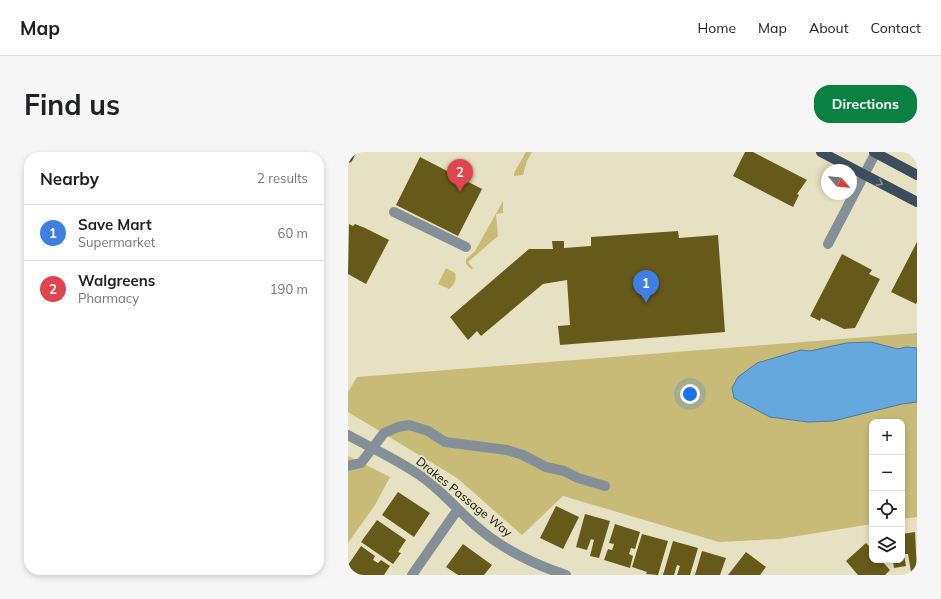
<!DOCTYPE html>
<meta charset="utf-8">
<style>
:root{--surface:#fff;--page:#f6f6f6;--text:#202124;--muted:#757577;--line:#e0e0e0;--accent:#0b8043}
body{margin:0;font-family:Mulish,sans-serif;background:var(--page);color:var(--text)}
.controls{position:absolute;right:12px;bottom:12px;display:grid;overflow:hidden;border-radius:8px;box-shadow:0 2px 6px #0003}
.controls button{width:36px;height:36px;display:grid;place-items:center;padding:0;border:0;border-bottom:1px solid var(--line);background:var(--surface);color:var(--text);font:20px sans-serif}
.compass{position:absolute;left:473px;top:12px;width:36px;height:36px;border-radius:50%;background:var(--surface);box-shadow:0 2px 6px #0003;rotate:118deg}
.you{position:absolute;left:342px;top:242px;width:14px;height:14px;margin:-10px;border:3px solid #fff;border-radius:50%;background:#1a73e8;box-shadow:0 0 0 6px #1a73e833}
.badge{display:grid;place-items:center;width:26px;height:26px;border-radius:50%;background:var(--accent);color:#fff;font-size:13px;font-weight:700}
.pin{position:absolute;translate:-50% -33px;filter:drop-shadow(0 1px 2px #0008)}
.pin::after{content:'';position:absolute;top:21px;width:14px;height:12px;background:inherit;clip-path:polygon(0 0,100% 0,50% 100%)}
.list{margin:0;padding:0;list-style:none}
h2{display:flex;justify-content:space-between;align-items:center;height:52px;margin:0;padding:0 16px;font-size:17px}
h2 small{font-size:13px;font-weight:400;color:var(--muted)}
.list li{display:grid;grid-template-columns:26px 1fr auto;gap:12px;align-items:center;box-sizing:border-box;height:56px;padding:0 16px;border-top:1px solid var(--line)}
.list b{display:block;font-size:15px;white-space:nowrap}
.list p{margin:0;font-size:13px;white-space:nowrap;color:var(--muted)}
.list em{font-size:13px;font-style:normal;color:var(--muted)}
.icon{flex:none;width:22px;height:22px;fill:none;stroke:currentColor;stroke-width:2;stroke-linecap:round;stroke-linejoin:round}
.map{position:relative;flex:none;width:569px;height:423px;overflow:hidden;border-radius:16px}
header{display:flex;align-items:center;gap:24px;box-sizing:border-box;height:56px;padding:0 20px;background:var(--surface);border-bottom:1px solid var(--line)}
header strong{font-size:19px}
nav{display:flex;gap:22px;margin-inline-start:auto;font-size:14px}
.intro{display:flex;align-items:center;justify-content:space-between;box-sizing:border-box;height:96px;padding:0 24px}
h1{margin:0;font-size:28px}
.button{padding:10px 18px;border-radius:16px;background:var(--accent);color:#fff;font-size:14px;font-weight:700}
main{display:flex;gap:24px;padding:0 24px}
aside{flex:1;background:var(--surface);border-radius:16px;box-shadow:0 2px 6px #0003}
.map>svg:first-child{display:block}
.green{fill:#c7bb77}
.water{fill:#65a8de;stroke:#4c7a9d}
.building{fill:#665a1a}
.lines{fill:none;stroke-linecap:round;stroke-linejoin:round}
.minor{stroke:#858f98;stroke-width:10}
.major{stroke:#3c4e5d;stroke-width:10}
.oneway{stroke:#89908b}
.labels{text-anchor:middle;stroke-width:4;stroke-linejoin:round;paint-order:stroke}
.street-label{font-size:12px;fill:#100e05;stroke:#e7e1c3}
</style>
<header>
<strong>Map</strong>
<nav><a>Home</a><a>Map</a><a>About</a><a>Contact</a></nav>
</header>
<div class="intro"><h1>Find us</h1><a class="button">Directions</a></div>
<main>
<aside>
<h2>Nearby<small>2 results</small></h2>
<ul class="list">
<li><span class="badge" style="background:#3f7fe0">1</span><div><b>Save Mart</b><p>Supermarket</p></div><em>60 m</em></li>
<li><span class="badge" style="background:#e0444e">2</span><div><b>Walgreens</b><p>Pharmacy</p></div><em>190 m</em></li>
</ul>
</aside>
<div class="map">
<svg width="569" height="423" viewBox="0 0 569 423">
<rect width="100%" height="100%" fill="#e7e1c3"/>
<!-- green -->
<path class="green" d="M178,0h6l-5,9 -4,14 -9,1v-3z
M155,49v12l-7,1 2,22 -30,26 5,6 -2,1 -5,-5v-5l9,-8z
M98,116l9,5c2,7 -1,12 -6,16l-11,-5z
M569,181v184l-15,2v-97h-30v102l-93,15 -60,3 -156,-46 -41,39 -65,-57 -109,-66v-20l9,-15z
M0,304l42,21 -15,28 -27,38z"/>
<!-- water -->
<path class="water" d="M523,190l27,7 8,-2 11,1v54l-15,2 -69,17 -25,1 -38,-5 -36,-19 -2,-10 6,-11 19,-14 44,-13 9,1 36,-8z"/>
<!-- building -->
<path class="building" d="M397,0h8l54,28 -10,14 2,1 -6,12 -60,-31z
M72,5l62,32 -24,47 -62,-31z
M1,72l4,2 2,-2 10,4 24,12 -23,44 -18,-10z
M330,79l1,7 39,-3 7,97 -165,13 -2,-19 12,-1 -3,-45 -24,4 -62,52 -4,-5 -9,9 -18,-23 79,-68h24l-1,-8h12v7l27,-2v-9z
M569,90v60l-1,2 -25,-12z
M494,102l30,16 -3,4 11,5 -25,49 -11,1 -23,-11 -1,3 -10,-5z
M50,340l32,21 -16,24 -32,-22z
M208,354l23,11 -16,32 -23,-11z
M237,362l25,7 -11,37 -9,-2 4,-16 -3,-1 -4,11 -11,-3z
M29,368l29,20 -8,12 3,1 -8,11 -32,-22z
M267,372l25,8 -5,17 -4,-1 -2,6 4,2 -3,12 -26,-8 4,-11 4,1 2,-6 -5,-1z
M567,380l2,39 -6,1 -3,-18h-4l2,12 -12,2 -1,-8h9v-26z
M294,382l26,7 -10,34 -12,-1 1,-2 -15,-5z
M325,389l25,7 -8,27h-13l3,-9 -3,-1 -3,10h-11z
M518,391l6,6v11h9l9,10 -5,5h-27l-12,-14z
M115,392l29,21 -8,10h-26l-12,-8z
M13,394l14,10 -2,4 5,3 3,-3 9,6 -6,9h-27l-9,-6v-4z
M354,399l24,7 -6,17h-25z
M398,400l20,15 -6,8h-32z"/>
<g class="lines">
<!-- minor -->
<path class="minor" d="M46,60l72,35
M480,92l48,-92
M0,283c27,15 57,28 81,47 17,14 31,30 47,44 26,23 57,38 90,49
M0,314l13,-3 23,-30 14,-6 11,-2 19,6 17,11 62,8 16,5 23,12 18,4 14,7 27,8
M64,423l46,-66"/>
<!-- major -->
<path class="major" d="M473,0l96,50
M526,0l43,23
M0,6l3,-6"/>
</g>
<!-- one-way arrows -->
<defs><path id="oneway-chevron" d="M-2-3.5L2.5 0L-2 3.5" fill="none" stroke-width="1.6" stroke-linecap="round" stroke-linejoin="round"/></defs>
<use class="oneway" href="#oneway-chevron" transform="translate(532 31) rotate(28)"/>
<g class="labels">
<!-- street labels -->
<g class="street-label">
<text transform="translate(116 345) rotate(39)" y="4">Drakes Passage Way</text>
</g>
</g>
</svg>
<div class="controls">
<button>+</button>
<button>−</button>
<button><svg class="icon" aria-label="locate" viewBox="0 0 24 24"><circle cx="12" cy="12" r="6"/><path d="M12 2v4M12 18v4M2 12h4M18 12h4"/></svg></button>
<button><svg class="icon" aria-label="layers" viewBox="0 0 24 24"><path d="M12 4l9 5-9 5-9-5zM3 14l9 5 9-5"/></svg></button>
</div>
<svg class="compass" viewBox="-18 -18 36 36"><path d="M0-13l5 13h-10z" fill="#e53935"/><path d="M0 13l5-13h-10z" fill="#757577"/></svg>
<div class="you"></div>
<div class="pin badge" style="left:298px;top:151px;background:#3f7fe0">1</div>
<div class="pin badge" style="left:112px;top:40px;background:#e0444e">2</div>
</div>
</main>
